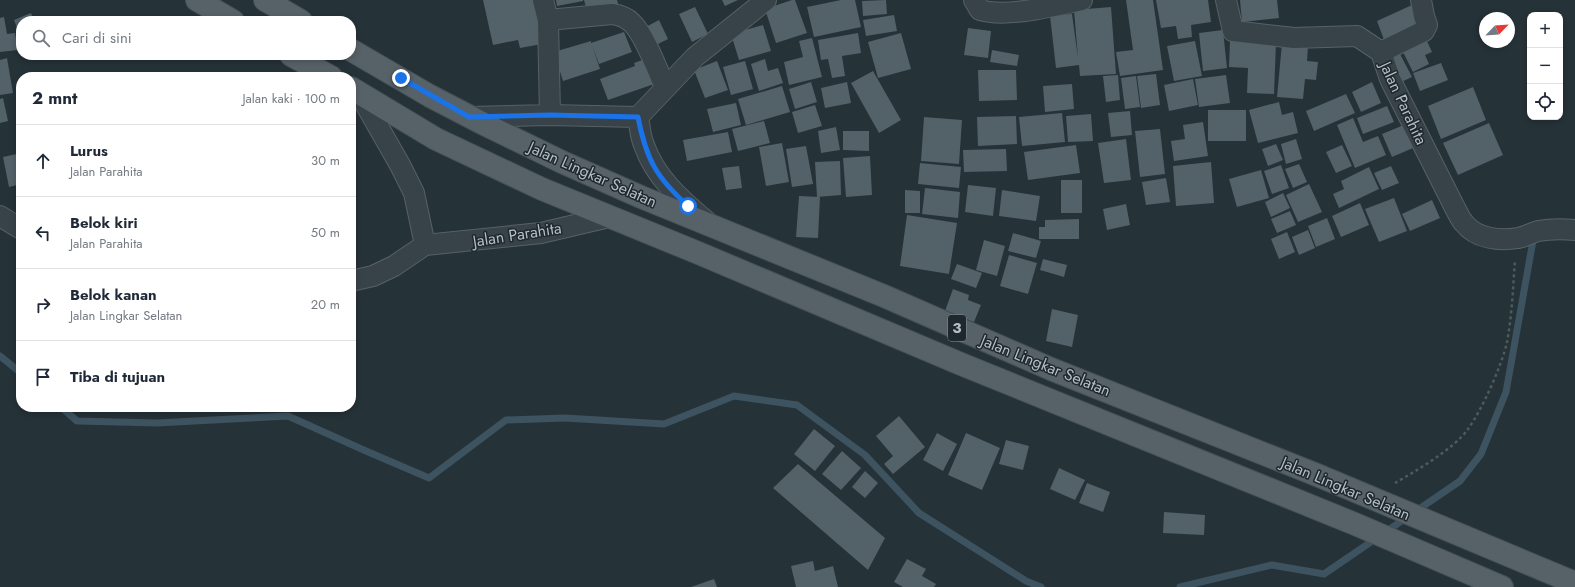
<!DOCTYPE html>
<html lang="id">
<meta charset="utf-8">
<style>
:root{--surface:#fff;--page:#f2f2f3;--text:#1f2937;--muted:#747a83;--line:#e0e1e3}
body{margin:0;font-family:Jost,sans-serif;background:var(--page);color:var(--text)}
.controls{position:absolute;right:12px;top:12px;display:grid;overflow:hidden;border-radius:8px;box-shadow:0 2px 6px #0003}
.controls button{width:36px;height:36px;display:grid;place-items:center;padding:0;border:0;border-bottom:1px solid var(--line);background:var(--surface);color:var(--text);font:20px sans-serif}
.compass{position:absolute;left:1479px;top:12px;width:36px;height:36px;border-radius:50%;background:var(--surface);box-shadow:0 2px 6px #0003;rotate:65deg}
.stop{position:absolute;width:12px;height:12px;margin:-9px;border:3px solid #1a73e8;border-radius:50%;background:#fff}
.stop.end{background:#1a73e8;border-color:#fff;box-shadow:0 1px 4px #0008}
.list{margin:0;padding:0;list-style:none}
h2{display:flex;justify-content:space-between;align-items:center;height:52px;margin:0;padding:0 16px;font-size:17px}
h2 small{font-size:13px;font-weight:400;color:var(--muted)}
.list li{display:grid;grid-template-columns:26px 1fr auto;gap:12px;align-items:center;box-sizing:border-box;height:72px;padding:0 16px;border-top:1px solid var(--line)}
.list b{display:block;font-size:15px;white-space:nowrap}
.list p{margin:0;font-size:13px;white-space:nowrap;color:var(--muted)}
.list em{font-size:13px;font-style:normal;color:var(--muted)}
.icon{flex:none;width:22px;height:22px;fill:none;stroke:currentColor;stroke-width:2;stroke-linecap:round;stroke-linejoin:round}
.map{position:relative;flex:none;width:1575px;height:587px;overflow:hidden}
.search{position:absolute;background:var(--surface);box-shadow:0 2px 6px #0003;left:16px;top:16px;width:340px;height:44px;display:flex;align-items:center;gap:10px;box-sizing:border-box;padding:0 14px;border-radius:16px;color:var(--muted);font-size:15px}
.panel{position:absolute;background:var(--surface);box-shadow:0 2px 6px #0003;left:16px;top:72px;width:340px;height:340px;border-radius:16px}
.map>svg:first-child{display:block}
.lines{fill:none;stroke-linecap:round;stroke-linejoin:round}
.stream{stroke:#3d535f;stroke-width:7}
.building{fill:#536168}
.street-casing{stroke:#576166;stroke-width:22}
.primary-casing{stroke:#454f54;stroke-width:24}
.path{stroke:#4c5c5a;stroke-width:2.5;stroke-dasharray:3 3;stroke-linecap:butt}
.street{stroke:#384349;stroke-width:20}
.primary{stroke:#576268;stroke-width:22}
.route{stroke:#1a73e8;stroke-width:5}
.labels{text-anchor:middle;stroke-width:3;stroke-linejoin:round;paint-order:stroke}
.shield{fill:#1e282d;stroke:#879197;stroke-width:1}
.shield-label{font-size:15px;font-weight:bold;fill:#b4bec4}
.street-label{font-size:16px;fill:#b4bec4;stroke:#1e282d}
</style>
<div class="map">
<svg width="1575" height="587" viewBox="0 0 1575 587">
<rect width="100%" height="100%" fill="#253238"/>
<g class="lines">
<!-- stream -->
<path class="stream" d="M0,356l21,17
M61,407l16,14 80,2 131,-7 78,35 63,27 77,-58 59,-2 99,6 70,-28 63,9 68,50 54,58 107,68 15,6
M1180,587l92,-22 52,9 136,-93 21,-27 25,-62 28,-157"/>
</g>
<!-- building -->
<path class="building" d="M483,0h50l9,44 -22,4 -2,-8 -25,5z
M556,0h27v1l-26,5z
M584,0h33l3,11 -32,3z
M722,0h16l-13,6z
M792,0h3l12,33 -31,10 -11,-34z
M841,0h14l6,27 -47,10 -7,-30z
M886,0l1,14 -24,2 -1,-15z
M1126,0h27l10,70 -43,6 -4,-24 17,-2z
M1156,0h52l3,22 -20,3 1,12 -14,2 -2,-13 -15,2z
M1240,0h37l2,18 -37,4z
M1412,5l10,22 -36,18 -9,-24z
M695,7l13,27 -16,8 -13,-28z
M1111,7l5,67 -36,2 -1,-11 -23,3 -6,-52 22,-2 6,44 -4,-48z
M31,13l3,8h-13v17l-7,-18z
M894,15l3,16 -31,5 -3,-16z
M4,17l3,17 8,-1 3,17 -18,2v-34z
M659,20l9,19 -18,9 -10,-18z
M763,25l8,26 -32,9 -8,-26z
M968,28l23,3 -3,27 -24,-3z
M1223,30l4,38 -24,3 -4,-38z
M624,32l8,20 -33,12 -7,-19 8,24 -37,12 -9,-29 37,-11v2z
M858,33l3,20 -19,3 3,20 -13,2 -4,-19 -7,1 -3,-20z
M901,33l10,36 -33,9 -10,-36z
M812,38l10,39 -33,8 -5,-23 19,-5 -4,-16z
M1426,39l6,13 -7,3 4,9 -16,8 -11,-22z
M1230,40l46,3 -2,51 -27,-1 1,-25 -19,-1z
M1195,41l7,35 -28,5 -7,-35z
M1282,43l26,3 -1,15 11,1 -2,18 -11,-1 -2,20 -26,-2z
M992,50l27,5 -2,11 -27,-4z
M1400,54l12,23 -15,7 -11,-23z
M7,58l6,35 -13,2v-35z
M648,58l9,25 -49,17 -8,-21 35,-13 -1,-3z
M765,59l3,12 10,-3 5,15 -24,8 -8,-27z
M717,61l11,29 -23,8 -11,-28z
M745,61l8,28 -22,6 -8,-28z
M1441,63l7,17 -28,11 -7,-18z
M978,70h38l1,30 -38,1z
M873,71l28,49 -22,13 -28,-50z
M1156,74l4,31 -19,3 -4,-32z
M1118,75l2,25 -14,2 -3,-26z
M1226,75l4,28 -31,4 -4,-28z
M1136,76l4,31 -15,2 -4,-31z
M1193,79l5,26 -29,6 -5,-26z
M811,82l6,20 -22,7 -6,-20z
M847,82l4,21 -26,5 -4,-20z
M1372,82l9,21 -20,9 -9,-20z
M1072,84l2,25 -29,3 -2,-26z
M782,86l8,26 -44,13 -8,-26z
M1473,87l13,33 -45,19 -13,-33z
M1346,94l9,19 -41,18 -8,-20z
M3,98l5,23 -8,2v-24z
M1279,102l3,13 11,-3 5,21 -40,10 -9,-33z
M736,103l5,22 -28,7 -6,-23z
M815,105l7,21 -24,7 -6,-21z
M1387,106l7,16 -31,12 -6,-16z
M1208,110h38v31h-38z
M1130,111l2,24 -21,2 -3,-24z
M1062,113l3,29 -43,4 -3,-29z
M1091,114l2,27 -25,1 -2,-26z
M1016,116l1,28 -39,2 -1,-29z
M924,117l38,3 -3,44 -38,-3z
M1353,118l10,24 15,-6 8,19 -31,13 -18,-43z
M764,121l6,22 -32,8 -6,-22z
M1203,122l5,34 -34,5 -3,-20 14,-2 -2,-14z
M1489,123l14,32 -45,20 -15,-32z
M1404,125l9,23 -21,9 -10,-23z
M836,127l4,23 -19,3 -3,-22z
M1160,129l5,45 -25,3 -5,-46z
M843,131h26v20l-26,-1z
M728,132l4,20 -45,9 -4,-21z
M1126,139l5,41 -27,3 -6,-40z
M1296,139l6,20 -16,5 -5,-20z
M782,143l7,39 -23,4 -7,-39z
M1276,144l7,16 -15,6 -6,-17z
M1076,145l4,28 -52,7 -4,-28z
M1342,145l10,21 -16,7 -10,-21z
M806,146l7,38 -21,3 -6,-38z
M1006,149l1,22 -43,1 -1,-22z
M21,153v31l-12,3 -6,-30z
M870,156l2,39 -26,2 -3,-39z
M840,161l1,34 -24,2 -2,-35z
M1211,162l3,41 -38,3 -3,-40z
M920,163l41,4 -2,21 -41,-4z
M1299,164l8,18 -14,6 -8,-19z
M1281,165l8,23 -17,6 -8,-23z
M739,166l3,22 -16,2 -4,-22z
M1391,166l8,17 -17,7 -8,-17z
M1369,167l10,22 -40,19 -6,-14 11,-5 -3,-8z
M1261,170l8,28 -32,9 -8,-28z
M1166,178l4,24 -24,3 -4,-23z
M1061,180h21v33h-21z
M1309,184l13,28 -24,10 -12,-27z
M968,185l28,3 -3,28 -28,-4z
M925,188l35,4 -2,26 -36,-4z
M905,190l15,1v22h-15z
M1002,190l38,6 -4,25 -37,-5z
M1283,193l7,15 -19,9 -6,-15z
M799,196l21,1 -2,41 -22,-1z
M1394,198l13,33 -28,11 -14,-33z
M1432,200l8,18 -30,13 -8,-17z
M1360,203l9,22 -28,12 -9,-21z
M1126,204l4,21 -23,5 -4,-21z
M1290,211l6,14 -19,8 -6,-14z
M907,215l50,8 -8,51 -49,-8z
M1327,218l8,21 -19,8 -8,-21z
M1079,219v20h-40v-12h6v-7z
M1308,230l7,18 -16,7 -7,-18z
M1287,232l8,20 -16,7 -8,-20z
M1013,233l28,8 -5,17 -28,-7z
M984,240l21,6 -8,30 -21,-6z
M1009,255l28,8 -9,31 -28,-8z
M1043,259l24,6 -3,12 -24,-7z
M957,264l25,9 -6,15 -25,-9z
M953,289l16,6 -1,5 13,5 -7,17 -29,-11z
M1052,309l26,6 -6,32 -26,-6z
M899,416l26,31 -32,27 -9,-10 9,-8 -17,-20z
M814,429l21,17 -20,25 -21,-17z
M937,433l20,11 -14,27 -20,-11z
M966,433l34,15 -18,42 -34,-15z
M1006,440l23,6 -6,24 -24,-6z
M842,451l19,17 -20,22 -19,-16z
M798,464l87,74 -17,32 -95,-82z
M1059,468l26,12 -10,20 -25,-11z
M865,471l13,12 -13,15 -13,-11z
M1087,483l23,9 -7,20 -24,-9z
M1164,512l41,3 -1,20 -41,-2z
M907,559l19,10 -4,7 14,8 -2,3h-31l-9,-5z
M813,561l2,10 18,-5 5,21h-42l-5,-21z
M714,579l3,8h-26z"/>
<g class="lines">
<defs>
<path id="street" d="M543,0l5,20
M974,0l6,10c26,8 74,-4 102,-10
M1226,0l7,31 61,7 63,-2 24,16 9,27 65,129c3,5 5,11 9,15 12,16 36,18 54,15 7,-1 13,-5 20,-7 12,-2 25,-2 37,-1
M1381,52l43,-21 3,-6 -3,-9 -3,-16
M359,93l41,72 14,28 11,52
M550,115l-2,-95 64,-6c8,1 14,3 20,9 12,11 26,48 33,64
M469,117l81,-2 88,2 57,-60 71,-57
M638,117c2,9 2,19 6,28 11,32 36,54 62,76
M0,216l21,13
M351,281l22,-5 21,-10 31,-21 116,-12 68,-16"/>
<path id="primary" d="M197,0l36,21
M265,0l36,21
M351,50l79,46 54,28 78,38 79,35 243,99 167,73 266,106 258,108
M291,55l40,22
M351,88l85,51 106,50 154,63 265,112 394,160 147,63"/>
</defs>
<!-- street casing -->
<use href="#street" class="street-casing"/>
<!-- primary casing -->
<use href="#primary" class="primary-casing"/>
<!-- path -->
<path class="path" d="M1395,483c21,-12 60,-35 73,-54 14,-19 34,-64 39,-87 5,-26 6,-55 8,-82"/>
<!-- street -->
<use href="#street" class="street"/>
<!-- primary -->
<use href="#primary" class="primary"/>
</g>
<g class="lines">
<!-- route -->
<path class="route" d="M401,78l68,39 81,-2 88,2c8,42 18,60 50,89"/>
</g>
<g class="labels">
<!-- shield labels -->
<rect class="shield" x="948" y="315" width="18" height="26" rx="3"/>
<g class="shield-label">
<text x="957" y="333">3</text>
</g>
<!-- street labels -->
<g class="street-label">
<text transform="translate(1404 103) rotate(65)" y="6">Jalan Parahita</text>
<text transform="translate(593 174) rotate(24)" y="6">Jalan Lingkar Selatan</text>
<text transform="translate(517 234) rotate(-9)" y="6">Jalan Parahita</text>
<text transform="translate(1046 365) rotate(22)" y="6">Jalan Lingkar Selatan</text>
<text transform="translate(1346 488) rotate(23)" y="6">Jalan Lingkar Selatan</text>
</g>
</g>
</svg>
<div class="controls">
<button>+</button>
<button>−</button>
<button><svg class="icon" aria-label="locate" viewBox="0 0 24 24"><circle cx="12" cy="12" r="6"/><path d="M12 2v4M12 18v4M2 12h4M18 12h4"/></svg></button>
</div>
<svg class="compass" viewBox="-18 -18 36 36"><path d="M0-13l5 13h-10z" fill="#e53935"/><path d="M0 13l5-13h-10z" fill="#747a83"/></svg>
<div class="stop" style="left:688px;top:206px"></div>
<div class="stop end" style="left:401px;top:78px"></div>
<div class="search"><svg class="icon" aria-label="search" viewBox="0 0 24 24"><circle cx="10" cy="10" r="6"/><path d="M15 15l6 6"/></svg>Cari di sini</div>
<section class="panel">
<h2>2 mnt<small>Jalan kaki · 100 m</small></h2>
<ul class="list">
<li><svg class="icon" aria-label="ahead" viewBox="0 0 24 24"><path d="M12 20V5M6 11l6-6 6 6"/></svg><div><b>Lurus</b><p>Jalan Parahita</p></div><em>30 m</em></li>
<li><svg class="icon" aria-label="left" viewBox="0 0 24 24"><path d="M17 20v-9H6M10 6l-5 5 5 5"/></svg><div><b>Belok kiri</b><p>Jalan Parahita</p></div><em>50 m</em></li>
<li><svg class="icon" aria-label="right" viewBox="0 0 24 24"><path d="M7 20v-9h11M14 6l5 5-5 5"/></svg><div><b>Belok kanan</b><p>Jalan Lingkar Selatan</p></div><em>20 m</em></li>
<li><svg class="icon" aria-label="arrive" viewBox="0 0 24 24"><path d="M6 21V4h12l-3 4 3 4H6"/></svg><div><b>Tiba di tujuan</b></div></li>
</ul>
</section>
</div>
